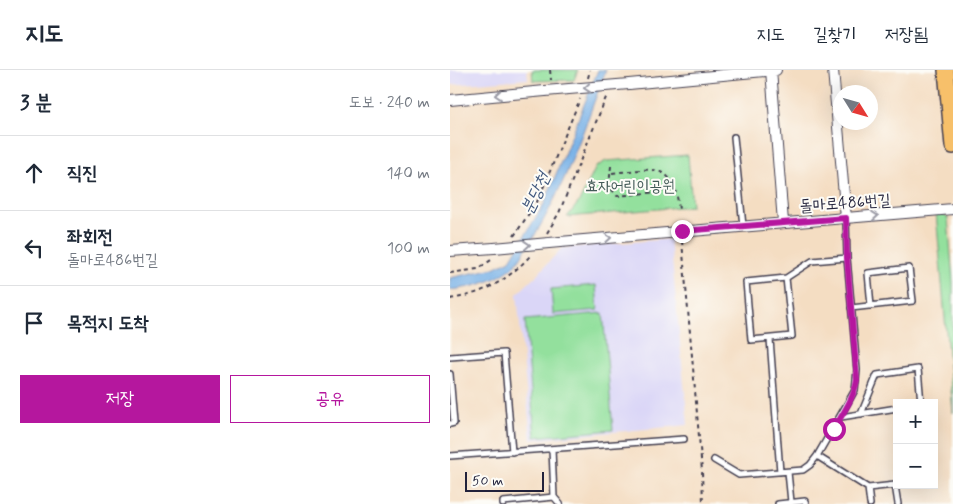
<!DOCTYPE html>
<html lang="ko">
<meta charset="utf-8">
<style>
:root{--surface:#fff;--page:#f2f2f3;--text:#1f2937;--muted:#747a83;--line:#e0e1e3;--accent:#b5179e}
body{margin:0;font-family:Mynerve,"Poor Story",sans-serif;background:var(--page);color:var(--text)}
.controls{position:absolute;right:15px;bottom:15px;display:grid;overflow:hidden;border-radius:0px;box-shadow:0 5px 20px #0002}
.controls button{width:45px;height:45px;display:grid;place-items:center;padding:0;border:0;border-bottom:1px solid var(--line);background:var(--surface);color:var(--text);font:25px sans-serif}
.compass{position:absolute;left:383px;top:15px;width:45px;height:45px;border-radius:50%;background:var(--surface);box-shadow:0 5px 20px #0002;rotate:127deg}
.scale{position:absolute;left:15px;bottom:12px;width:79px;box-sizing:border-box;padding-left:5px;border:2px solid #22223b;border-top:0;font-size:14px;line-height:18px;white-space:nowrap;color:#22223b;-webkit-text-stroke:4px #fdfcf7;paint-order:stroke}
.stop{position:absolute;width:15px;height:15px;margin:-11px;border:4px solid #b5179e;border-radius:50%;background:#fff}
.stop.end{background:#b5179e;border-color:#fff;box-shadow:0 1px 5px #0008}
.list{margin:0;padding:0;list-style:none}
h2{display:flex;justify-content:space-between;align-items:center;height:65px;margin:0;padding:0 20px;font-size:21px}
h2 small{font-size:16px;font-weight:400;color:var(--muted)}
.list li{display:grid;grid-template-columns:32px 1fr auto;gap:15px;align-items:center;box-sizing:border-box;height:75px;padding:0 20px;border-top:1px solid var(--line)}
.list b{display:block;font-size:19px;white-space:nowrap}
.list p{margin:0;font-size:16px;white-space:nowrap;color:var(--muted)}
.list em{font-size:16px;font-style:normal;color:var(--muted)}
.actions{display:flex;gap:10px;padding:15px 20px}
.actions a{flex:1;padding:11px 0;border:1px solid var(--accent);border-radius:0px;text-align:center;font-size:18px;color:var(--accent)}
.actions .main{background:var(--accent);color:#fff}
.icon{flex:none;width:28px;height:28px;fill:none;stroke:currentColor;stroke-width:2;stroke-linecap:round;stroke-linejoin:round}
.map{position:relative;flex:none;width:503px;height:434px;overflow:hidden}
header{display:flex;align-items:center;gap:30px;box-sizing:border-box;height:70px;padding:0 25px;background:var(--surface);border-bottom:1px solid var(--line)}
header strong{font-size:24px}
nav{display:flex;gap:28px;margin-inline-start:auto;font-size:18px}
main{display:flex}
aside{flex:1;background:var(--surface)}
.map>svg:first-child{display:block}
.built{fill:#dad6f7}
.green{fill:#93e09d;stroke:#5a816c}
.water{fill:#75afe6;stroke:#4c6890}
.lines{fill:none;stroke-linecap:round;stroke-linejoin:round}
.service-casing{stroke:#423e4f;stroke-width:8}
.minor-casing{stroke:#423e4f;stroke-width:12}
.primary-casing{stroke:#423e4f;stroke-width:18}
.path{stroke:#423e4f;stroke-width:2;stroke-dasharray:4 4;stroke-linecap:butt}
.service{stroke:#fff;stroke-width:5}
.minor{stroke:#fff;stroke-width:10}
.primary{stroke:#f7c06b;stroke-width:15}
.minor-bridge-casing{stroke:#423e4f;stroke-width:12;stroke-linecap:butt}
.minor-bridge{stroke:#fff;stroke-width:10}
.oneway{stroke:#9c9ca7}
.route{stroke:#b5179e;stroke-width:6}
.labels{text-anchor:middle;stroke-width:4;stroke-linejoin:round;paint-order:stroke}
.park-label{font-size:16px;fill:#445b58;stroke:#fdfcf7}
.street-label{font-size:16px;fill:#22223b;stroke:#fdfcf7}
.water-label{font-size:18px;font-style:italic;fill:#435a7f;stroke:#fdfcf7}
</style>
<header>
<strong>지도</strong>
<nav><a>지도</a><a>길찾기</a><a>저장됨</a></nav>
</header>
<main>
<aside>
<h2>3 분<small>도보 · 240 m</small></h2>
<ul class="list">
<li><svg class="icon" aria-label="ahead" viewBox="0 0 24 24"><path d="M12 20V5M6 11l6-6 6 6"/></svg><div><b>직진</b></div><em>140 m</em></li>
<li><svg class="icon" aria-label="left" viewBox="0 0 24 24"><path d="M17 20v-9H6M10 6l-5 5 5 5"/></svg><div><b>좌회전</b><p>돌마로486번길</p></div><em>100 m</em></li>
<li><svg class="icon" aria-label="arrive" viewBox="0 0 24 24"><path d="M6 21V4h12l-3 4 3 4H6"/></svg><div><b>목적지 도착</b></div></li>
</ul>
<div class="actions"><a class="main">저장</a><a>공유</a></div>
</aside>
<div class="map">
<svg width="503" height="434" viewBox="0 0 503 434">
<rect width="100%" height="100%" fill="#fdfcf7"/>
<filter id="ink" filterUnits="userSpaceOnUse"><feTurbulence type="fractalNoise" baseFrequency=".02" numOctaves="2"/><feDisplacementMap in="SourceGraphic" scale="10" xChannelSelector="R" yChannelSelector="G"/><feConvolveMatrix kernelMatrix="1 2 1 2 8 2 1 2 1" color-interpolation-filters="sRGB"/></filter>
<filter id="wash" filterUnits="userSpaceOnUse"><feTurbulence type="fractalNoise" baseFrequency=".0096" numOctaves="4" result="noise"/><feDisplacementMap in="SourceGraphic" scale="20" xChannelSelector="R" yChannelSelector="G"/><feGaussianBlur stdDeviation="1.12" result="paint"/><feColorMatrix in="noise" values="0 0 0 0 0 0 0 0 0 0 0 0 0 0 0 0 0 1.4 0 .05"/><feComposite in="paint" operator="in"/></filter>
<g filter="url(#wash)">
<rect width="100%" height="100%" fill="#f4ddc2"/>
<!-- built -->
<path class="built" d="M0,0h77l1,9 -78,6z
M220,169l18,186 -157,15 -14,-146 18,-17 27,-29z"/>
<!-- green -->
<path class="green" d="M82,0h46l-4,10 -41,1z
M238,85l4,51 -125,11 12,-15 17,-35 10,-6z
M486,143h5l7,5 5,64v131z
M146,215l2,25 -45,4 -2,-25z
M153,243l10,117 -78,7 -10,-117z"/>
<!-- water -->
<path class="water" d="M148,0h8c-22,58 -40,115 -73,168 -7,9 -11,20 -19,28 -16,15 -43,22 -64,24v-12l44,-10 16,-8 34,-56z"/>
</g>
<g filter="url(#ink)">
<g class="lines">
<defs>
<path id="service" d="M284,67l9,89
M336,208l6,58 -41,4 -5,-58 40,-4 26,-17 35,-3
M401,238l62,-7 -4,-33 -41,5 3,33
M320,269l10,133
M0,287l54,-4 8,99
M0,304l4,49 -4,1
M411,344l16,-39 41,-6 3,34
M391,347l56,-9
M102,379l2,48
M0,386l234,-17
M367,386l51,32 27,-3 3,19
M264,390l25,15 64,-5 7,-5 7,-9 38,-66 2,-20 -10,-112 -1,-40
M338,402l3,30
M418,418l2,16
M53,434v-2l51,-5 6,7
M328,434l27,-3 1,3"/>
<path id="minor" d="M321,0l12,152
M383,0l13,148
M179,14l147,-14
M0,30l95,-9
M110,172l393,-33
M0,181l44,-3"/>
<path id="primary" d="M496,0l7,76"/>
</defs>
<!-- service casing -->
<use href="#service" class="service-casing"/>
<!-- minor casing -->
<use href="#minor" class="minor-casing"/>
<!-- primary casing -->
<use href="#primary" class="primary-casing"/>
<!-- path -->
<path class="path" d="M100,0l1,10
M138,8l2,-8
M161,96l-2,20 8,10 60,-6
M162,103c40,-4 62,-13 67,37
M97,163l12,-20 48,-118
M64,166l24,-36 42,-101
M232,171l20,230 1,33
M0,203l28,-4 16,-11
M0,229c34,-5 58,-19 81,-44"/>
<!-- service -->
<use href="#service" class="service"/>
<!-- minor -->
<use href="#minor" class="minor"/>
<!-- primary -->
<use href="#primary" class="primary"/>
<defs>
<path id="minor-bridge" d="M95,21l84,-7
M44,178l66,-6"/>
</defs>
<!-- minor-bridge casing -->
<use href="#minor-bridge" class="minor-bridge-casing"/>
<!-- minor-bridge -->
<use href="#minor-bridge" class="minor-bridge"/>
</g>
<!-- one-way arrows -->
<defs><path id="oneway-chevron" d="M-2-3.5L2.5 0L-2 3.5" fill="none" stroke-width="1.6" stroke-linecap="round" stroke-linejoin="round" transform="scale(1.25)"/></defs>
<g class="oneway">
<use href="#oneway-chevron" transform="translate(137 18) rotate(175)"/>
<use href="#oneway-chevron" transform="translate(48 25) rotate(175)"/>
<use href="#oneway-chevron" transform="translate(425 146) rotate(-5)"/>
<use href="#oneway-chevron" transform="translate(158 168) rotate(-5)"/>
<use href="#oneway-chevron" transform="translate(77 175) rotate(-5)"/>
</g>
</g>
<g class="lines" filter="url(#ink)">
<!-- route -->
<path class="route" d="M232,161l164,-13 1,40 10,122c-3,18 -14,33 -23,49"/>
</g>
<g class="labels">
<!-- park labels -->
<g class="park-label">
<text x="180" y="121">효자어린이공원</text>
</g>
<!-- street labels -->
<g class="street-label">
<text transform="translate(395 132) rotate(-4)" y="6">돌마로486번길</text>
</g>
<!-- water labels -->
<g class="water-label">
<text transform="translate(85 123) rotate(-64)" y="6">분당천</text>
</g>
</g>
</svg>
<div class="controls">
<button>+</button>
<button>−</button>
</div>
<svg class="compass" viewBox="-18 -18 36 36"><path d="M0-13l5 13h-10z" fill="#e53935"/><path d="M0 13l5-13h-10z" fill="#747a83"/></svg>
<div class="scale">50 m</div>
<div class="stop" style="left:384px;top:359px"></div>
<div class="stop end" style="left:232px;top:161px"></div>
</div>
</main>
